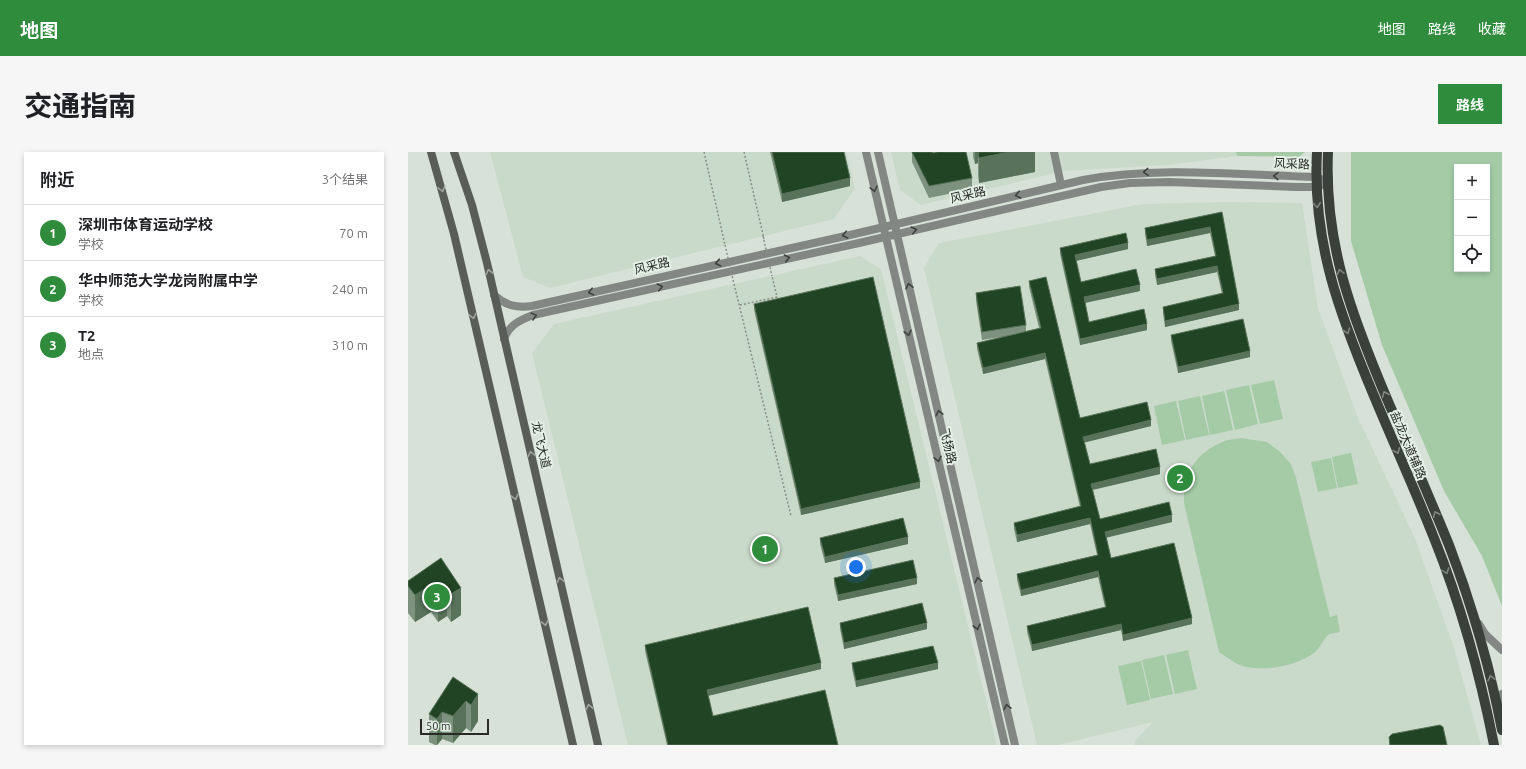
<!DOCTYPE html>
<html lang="zh">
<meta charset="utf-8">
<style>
:root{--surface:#fff;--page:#f6f6f6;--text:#202124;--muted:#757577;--line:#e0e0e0;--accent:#308c3d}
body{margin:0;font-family:Ubuntu,"Noto Sans SC",sans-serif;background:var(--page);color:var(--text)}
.controls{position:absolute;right:12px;top:12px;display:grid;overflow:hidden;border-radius:0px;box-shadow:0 2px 6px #0003}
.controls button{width:36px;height:36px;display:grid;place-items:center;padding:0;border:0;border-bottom:1px solid var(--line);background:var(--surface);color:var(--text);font:20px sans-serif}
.scale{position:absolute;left:12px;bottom:10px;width:69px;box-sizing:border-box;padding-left:4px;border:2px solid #282b28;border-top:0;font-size:11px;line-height:14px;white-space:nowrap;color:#282b28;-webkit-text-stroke:3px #e4efe5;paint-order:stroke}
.you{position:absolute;left:448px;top:415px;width:14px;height:14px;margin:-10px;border:3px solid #fff;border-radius:50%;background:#1a73e8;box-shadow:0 0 0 6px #1a73e833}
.badge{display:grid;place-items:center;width:26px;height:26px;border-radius:50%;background:var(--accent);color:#fff;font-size:13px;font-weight:700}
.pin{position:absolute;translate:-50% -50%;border:2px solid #fff;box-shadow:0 1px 4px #0006}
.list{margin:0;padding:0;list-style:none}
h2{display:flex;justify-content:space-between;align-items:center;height:52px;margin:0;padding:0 16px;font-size:17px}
h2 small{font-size:13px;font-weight:400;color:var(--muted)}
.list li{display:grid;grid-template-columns:26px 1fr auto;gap:12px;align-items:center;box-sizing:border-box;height:56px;padding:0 16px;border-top:1px solid var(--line)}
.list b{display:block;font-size:15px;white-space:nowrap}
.list p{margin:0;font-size:13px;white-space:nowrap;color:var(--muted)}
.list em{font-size:13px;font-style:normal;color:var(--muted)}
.icon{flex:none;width:22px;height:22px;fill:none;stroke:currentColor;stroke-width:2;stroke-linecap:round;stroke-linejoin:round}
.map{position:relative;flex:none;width:1094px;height:593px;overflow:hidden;border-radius:0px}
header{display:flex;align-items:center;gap:24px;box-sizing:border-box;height:56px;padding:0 20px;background:var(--accent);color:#fff}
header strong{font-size:19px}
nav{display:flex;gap:22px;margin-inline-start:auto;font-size:14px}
.intro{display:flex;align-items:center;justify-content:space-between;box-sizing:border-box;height:96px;padding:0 24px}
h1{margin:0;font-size:28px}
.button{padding:10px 18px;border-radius:0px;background:var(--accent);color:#fff;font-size:14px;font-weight:700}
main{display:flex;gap:24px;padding:0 24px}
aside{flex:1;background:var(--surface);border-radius:0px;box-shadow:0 2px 6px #0003}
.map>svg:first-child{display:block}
.built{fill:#cadaca}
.green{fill:#a4cba6;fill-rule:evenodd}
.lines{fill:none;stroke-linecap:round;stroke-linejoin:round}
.path{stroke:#888f88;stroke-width:1.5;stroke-dasharray:2 2;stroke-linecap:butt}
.minor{stroke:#828783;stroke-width:8}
.tertiary{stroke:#828783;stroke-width:8}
.secondary{stroke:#585d58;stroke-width:8}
.primary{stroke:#3a413a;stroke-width:10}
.path-bridge{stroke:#888f88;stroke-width:1.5;stroke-dasharray:2 2;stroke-linecap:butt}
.wall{fill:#7c927e}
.shaded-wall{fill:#58735a}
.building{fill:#214424;stroke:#58735a}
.oneway{stroke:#3e423f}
.oneway2{stroke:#9ea69e}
.oneway3{stroke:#7e877e}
.labels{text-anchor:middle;stroke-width:4;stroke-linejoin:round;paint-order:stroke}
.street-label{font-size:12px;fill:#282b28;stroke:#e4efe5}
</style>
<header>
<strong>地图</strong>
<nav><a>地图</a><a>路线</a><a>收藏</a></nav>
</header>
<div class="intro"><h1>交通指南</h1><a class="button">路线</a></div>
<main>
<aside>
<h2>附近<small>3个结果</small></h2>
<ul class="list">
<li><span class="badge">1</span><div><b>深圳市体育运动学校</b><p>学校</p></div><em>70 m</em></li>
<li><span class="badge">2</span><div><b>华中师范大学龙岗附属中学</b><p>学校</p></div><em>240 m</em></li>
<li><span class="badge">3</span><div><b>T2</b><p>地点</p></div><em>310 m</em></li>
</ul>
</aside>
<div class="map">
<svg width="1094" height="593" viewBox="0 0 1094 593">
<rect width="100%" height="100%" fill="#d7e1d8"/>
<!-- built -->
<path class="built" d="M82,0h356l9,36 -21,31 -284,69 -27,-11z
M483,0h345l1,4 -69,9 -104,6 -143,34 -21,-15z
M821,50l73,1 16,105 40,110 57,120 39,110 27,97h-346l-1,-3 19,-20 -95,23h-21l-113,-477 15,-25 204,-39z
M452,104l21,13 116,476h-369l-96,-392 22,-29z"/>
<!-- green -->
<path class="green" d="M828,0h69l-6,5 -62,-1z
M943,0h151v454l-20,-50 -38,-65 -62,-146 -31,-104zM1049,15h30v102h-30z
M866,228l9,39 -23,5 -9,-39z
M841,233l9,39 -23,6 -9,-40z
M816,239l9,39 -23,5 -8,-39z
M792,244l9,39 -23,5 -8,-39z
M768,249l9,39 -23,5 -8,-39z
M833,286l26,4 12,9 12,13 5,14 34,139 7,-2 3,17c-3,1 -9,1 -12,3 -5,5 -8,13 -13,17 -18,14 -47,19 -68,15 -11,-2 -19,-9 -28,-15l-35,-149c0,-29 9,-47 36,-60 6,-3 15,-4 21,-5z
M943,301l7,31 -20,4 -6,-31z
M923,306l6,30 -19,4 -7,-30z
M780,498l9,39 -22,5 -9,-39z
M756,503l9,39 -22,5 -9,-39z
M733,509l9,39 -23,5 -9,-39z"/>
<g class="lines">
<!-- path -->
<path class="path" d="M296,0l21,93
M336,0l20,87
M326,132l57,232
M332,153l37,-8 -5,-21"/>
<!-- minor -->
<path class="minor" d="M646,0l7,33
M1071,472l6,10 17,16
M1089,553l5,-11"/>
<!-- tertiary -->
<path class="tertiary" d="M458,0l139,593
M470,0l137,593
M86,143c12,11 23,13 38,11l318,-71 233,-55c77,-14 155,-5 233,-3l12,5
M96,187c5,-14 16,-19 29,-24l326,-72 242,-56 29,-4 39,-1 127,5h20l6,-2"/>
<!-- secondary -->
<path class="secondary" d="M23,0l23,82 119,511
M46,0l18,53 15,58 111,482"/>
<!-- primary -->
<path class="primary" d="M909,0c-5,90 23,163 57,244 20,48 41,94 60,142 27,67 46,136 60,207
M920,0c-4,92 24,164 59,247 21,49 42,97 62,146 23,60 41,122 53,185"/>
<!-- path-bridge -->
<path class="path-bridge" d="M355,84l9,40
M317,93l9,39"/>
</g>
<!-- wall -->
<path class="wall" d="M362,0h74l6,34 -68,16z
M504,0h20l40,26v11l-43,9 -17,-36z
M565,0h62v20l-56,11 -1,-8v-12l-3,1 -2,-7z
M814,60l17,98 -74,17 -2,-14v-6l59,-13 -5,-22 -60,13 -2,-10v-6l60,-13 -5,-23 -63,13 -2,-12v-6z
M652,96l68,1 -52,12 5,21 59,9 -55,12 4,19 58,8 -67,15 -20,-91z
M621,129l51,137 71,8 -67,16 6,22 70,10 -67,16 7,29 72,3 -66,15 5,21 81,66 -69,17 -2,-11 -89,21 -5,-19v-6l78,-19 -7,-30 -77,19 -4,-16v-6l80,-19 -7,-31 -73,18 -3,-13v-6l66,-16 -35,-148 -62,15 -6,-25v-6l24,-6 -19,3 -6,-39v-8l50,32v6l13,-3 -10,-41z
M346,152l166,184 -119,27 -47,-205z
M763,183l79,22 -72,16 -7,-32z
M412,386l88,6 -83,19 -5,-19z
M33,406l20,57 -10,7 -4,-6 -9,6 -7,-10 -16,10 -7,-9v-32z
M426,426l83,6 -79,17 -4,-17z
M432,471l87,6 -83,20 -4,-20z
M237,493l176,24 -113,27 5,20 125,29h-171l-22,-94z
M444,511l86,6 -82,18 -4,-18z
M70,542v27l-7,11 -5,-4 -13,15 -11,-4 -5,6h-2l-6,-3v-28z
M981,585l58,8h-58z"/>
<!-- shaded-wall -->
<path class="shaded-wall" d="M567,0h3v11l-3,1z
M601,0h26v20l-56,11v-25z
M442,26v8l-68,16v-8z
M802,75v6l-63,13v-6z
M720,91v6l-53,12v-6z
M809,114v6l-60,13v-6z
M732,133v6l-56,12v-6z
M831,152v6l-74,17v-6z
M739,172v6l-67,15v-6z
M842,199v6l-72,16v-6z
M637,201v6l-62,15v-6z
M743,268v6l-68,17v-6z
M752,315v7l-69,16v-6z
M512,330v6l-119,27v-6z
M764,363v7l-67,16v-6z
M682,366v6l-73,18v-7z
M500,385v7l-83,19v-6z
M690,419v6l-77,19v-6z
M509,426v6l-79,17v-6z
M23,433v27l-16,10v-27z
M39,436v28l-9,6v-28z
M53,436v27l-10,7v-28z
M784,466v6l-69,17v-6z
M519,471v6l-83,20v-6z
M713,472v6l-89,21v-6z
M413,511v6l-114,27v-6z
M530,511v6l-82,18v-6z
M70,542v27l-7,11v-27z
M58,549v27l-13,15v-27z
M34,560v27l-5,6v-26z"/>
<!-- building -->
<path class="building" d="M364,0h72l6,26 -68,16z
M504,0h20l1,1 4,-1h29l6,26 -43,8z
M570,0h31l-30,6z
M814,60l17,92 -74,17 -2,-14 60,-14 -6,-27 -60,13 -2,-10 61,-13 -6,-29 -63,13 -2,-12z
M718,81l2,10 -53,12 6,27 55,-13 4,16 -56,12 5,25 55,-13 3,15 -67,15 -20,-91z
M465,125l47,205 -119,27 -47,-205z
M638,125l34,141 67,-16 4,18 -68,17 7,27 66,-15 4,18 -69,17 9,35 69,-17 3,13 -67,17 6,26 63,-15 18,75 -69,17 -2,-11 -89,21 -5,-19 79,-19 -8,-36 -77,19 -4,-16 81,-19 -8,-37 -73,17 -3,-12 67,-17 -36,-153 -62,15 -6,-25 64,-15 -12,-47z
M612,134l6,39 -44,7 -6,-39z
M835,167l7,32 -72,16 -7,-32z
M495,366l5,19 -83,20 -5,-19z
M33,406l20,30 -10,6 -4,-6 -9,6 -7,-9 -16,10 -7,-9v-5z
M505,408l4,18 -79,17 -4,-17z
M514,451l5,20 -83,20 -4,-20z
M400,455l13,56 -114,27 6,26 112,-26 13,55h-170l-23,-100z
M525,494l5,17 -82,18 -4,-18z
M45,525l25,17 -7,11 -5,-4 -13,15 -11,-4 -5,7 -8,-5z
M1032,573l3,2 4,18h-57l-1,-8 3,-3z"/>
<!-- one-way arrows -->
<defs><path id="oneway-chevron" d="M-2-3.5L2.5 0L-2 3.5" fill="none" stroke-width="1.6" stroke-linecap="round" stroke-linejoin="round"/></defs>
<g class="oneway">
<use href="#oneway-chevron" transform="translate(738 20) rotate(177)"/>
<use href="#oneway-chevron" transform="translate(868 24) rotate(-178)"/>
<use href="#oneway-chevron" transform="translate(466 37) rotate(77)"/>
<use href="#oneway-chevron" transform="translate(610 43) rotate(167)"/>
<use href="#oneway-chevron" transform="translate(506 78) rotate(-13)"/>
<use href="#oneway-chevron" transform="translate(437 83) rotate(168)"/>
<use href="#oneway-chevron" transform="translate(379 106) rotate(-12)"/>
<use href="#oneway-chevron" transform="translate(310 111) rotate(168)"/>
<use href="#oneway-chevron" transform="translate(501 134) rotate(-103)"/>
<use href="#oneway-chevron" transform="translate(252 135) rotate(-13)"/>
<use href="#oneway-chevron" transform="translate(183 140) rotate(167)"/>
<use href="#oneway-chevron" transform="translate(126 164) rotate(-15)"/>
<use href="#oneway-chevron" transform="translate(500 181) rotate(77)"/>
<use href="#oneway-chevron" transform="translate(531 261) rotate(-103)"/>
<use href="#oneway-chevron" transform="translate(530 307) rotate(77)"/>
<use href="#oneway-chevron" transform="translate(570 428) rotate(-103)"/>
<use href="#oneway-chevron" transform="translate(569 475) rotate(77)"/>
<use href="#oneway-chevron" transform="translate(599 555) rotate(-103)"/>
</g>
<g class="oneway2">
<use href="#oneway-chevron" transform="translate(34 37) rotate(75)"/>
<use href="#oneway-chevron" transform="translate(81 120) rotate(-103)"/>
<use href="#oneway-chevron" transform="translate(65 164) rotate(77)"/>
<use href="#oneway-chevron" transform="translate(123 302) rotate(-103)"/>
<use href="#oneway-chevron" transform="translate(107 345) rotate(77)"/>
<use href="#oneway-chevron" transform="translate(152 428) rotate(-103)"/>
<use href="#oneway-chevron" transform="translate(137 471) rotate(77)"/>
<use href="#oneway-chevron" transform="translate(181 555) rotate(-103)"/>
</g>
<g class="oneway3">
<use href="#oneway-chevron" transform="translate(909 53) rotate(85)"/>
<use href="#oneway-chevron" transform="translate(932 120) rotate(-103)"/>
<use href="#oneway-chevron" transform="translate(939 179) rotate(71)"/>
<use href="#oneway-chevron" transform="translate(977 242) rotate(-113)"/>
<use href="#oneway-chevron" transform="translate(989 299) rotate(67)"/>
<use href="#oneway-chevron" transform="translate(1028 362) rotate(-113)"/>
<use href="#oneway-chevron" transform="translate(1038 419) rotate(70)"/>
<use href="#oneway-chevron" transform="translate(1083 526) rotate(-103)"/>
</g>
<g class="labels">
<!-- street labels -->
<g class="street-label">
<text transform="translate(884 12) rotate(2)" y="4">风采路</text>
<text transform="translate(560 43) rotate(-13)" y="4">风采路</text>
<text transform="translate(244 114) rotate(-13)" y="4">风采路</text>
<text transform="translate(133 293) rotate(77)" y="4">龙飞大道</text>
<text transform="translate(1000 293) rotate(67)" y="4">盐龙大道辅路</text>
<text transform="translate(540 294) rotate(77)" y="4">飞扬路</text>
</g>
</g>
</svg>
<div class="controls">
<button>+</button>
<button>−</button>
<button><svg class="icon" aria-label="locate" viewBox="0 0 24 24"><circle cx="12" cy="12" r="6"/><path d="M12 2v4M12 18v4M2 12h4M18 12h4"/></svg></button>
</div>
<div class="scale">50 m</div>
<div class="you"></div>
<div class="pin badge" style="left:357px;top:397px">1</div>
<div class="pin badge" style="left:772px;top:326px">2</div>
<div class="pin badge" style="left:29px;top:445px">3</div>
</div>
</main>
